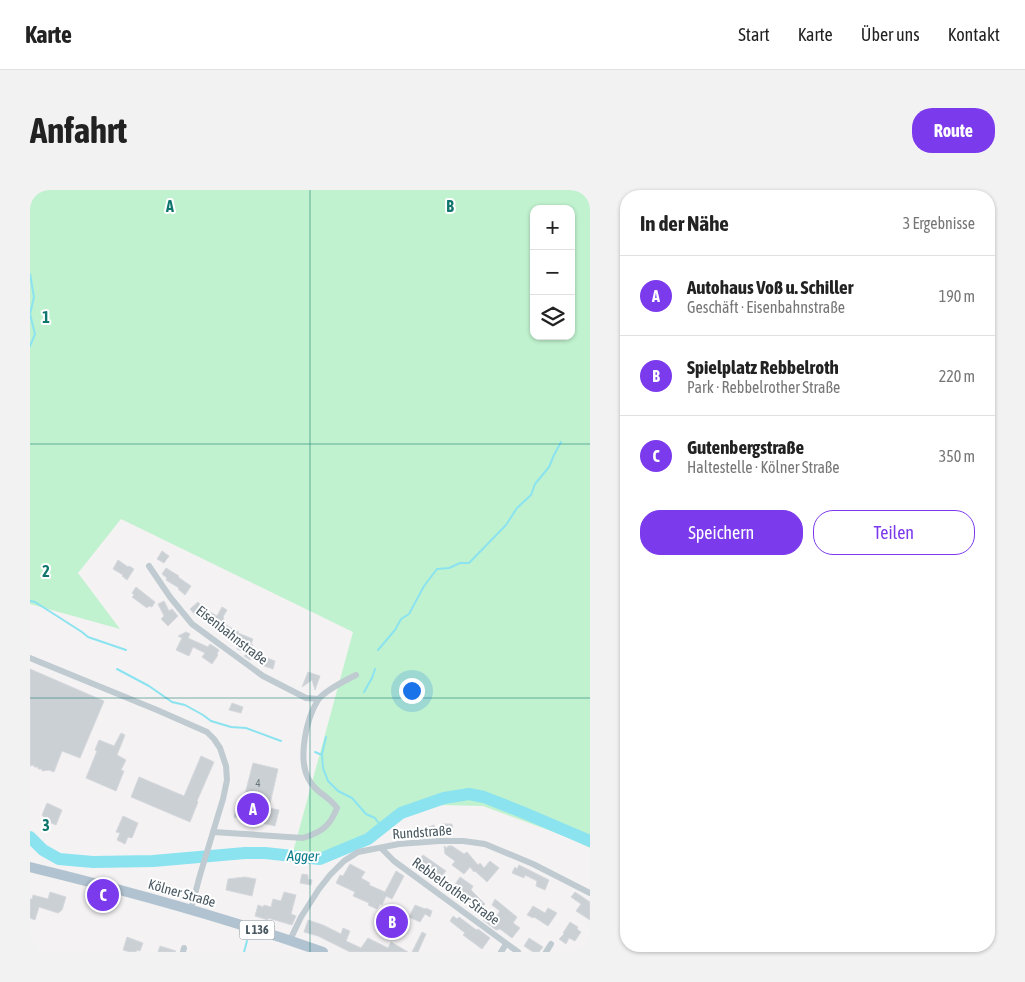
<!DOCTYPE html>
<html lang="de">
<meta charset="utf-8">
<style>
:root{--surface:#fff;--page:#f2f2f2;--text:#222;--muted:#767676;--line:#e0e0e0;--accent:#7c3aed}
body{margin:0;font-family:"Asap Condensed",sans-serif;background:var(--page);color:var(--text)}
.controls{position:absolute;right:15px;top:15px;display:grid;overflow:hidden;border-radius:10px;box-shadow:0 1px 4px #0004}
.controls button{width:45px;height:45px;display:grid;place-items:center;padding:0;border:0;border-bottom:1px solid var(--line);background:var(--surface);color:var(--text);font:25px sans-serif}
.you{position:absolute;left:381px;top:500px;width:18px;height:18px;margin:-12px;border:4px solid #fff;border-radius:50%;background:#1a73e8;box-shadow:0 0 0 8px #1a73e833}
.badge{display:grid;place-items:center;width:32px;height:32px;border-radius:50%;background:var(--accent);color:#fff;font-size:16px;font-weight:700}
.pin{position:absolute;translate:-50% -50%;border:2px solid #fff;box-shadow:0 1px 5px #0006}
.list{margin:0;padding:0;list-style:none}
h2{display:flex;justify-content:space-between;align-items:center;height:65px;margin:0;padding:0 20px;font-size:21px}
h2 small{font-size:16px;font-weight:400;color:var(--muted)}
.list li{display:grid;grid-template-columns:32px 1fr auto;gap:15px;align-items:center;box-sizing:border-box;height:80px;padding:0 20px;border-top:1px solid var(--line)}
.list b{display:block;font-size:19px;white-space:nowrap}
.list p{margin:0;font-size:16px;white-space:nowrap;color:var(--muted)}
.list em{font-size:16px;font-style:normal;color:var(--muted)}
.actions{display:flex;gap:10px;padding:15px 20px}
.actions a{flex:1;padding:11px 0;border:1px solid var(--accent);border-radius:20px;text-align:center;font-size:18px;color:var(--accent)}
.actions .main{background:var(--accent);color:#fff}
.icon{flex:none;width:28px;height:28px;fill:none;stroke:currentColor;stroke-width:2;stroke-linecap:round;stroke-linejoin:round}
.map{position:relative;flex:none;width:560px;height:762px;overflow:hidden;border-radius:20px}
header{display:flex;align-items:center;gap:30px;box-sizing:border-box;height:70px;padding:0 25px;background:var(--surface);border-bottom:1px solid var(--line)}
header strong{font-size:24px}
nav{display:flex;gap:28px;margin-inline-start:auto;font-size:18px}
.intro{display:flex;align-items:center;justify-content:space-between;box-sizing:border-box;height:120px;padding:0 30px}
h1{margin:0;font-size:35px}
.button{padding:12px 22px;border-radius:20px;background:var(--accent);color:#fff;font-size:18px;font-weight:700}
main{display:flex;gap:30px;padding:0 30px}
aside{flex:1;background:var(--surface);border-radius:20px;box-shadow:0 1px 4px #0004}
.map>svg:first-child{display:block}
.green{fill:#c0f2cf;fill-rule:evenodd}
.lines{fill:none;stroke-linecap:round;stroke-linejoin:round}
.stream{stroke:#8be3f0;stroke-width:2}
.river{stroke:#8be3f0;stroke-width:12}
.building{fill:#cbd0d4;stroke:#d5d8dd}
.street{stroke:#bfcad1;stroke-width:6}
.primary{stroke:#b1c3d1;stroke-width:10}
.grid{fill:none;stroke:#0f766e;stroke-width:1;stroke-opacity:0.55}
.labels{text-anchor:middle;stroke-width:4;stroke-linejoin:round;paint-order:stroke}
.number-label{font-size:11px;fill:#69757d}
.shield{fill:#fff;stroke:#7f8990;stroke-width:1}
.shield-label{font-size:12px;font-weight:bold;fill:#485760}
.street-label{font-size:14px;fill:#485760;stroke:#fff}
.water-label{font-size:15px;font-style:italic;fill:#097c8c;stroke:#fff}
.grid-label{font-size:16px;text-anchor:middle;font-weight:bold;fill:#0f766e;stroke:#fff;stroke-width:4;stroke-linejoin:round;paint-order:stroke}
</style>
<header>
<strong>Karte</strong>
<nav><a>Start</a><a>Karte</a><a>Über uns</a><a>Kontakt</a></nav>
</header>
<div class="intro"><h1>Anfahrt</h1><a class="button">Route</a></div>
<main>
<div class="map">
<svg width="560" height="762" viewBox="0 0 560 762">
<rect width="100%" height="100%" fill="#f4f2f2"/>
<!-- green -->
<path class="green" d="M0,0h560v658l-20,-10 -87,-32 -45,-1 -57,18 -64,42 -24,-13 60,-220 -232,-113 -43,54 42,56 -90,-25zM504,19h37v127h-37z"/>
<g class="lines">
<!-- stream -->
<path class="stream" d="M0,84l4,23 -4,17 5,20 -5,12
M0,411l5,1 47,30 6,5 38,13
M348,460l17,-20 6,-11 8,-5 15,-28 13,-17 12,-1 11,-5h9l37,-38 11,-17 14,-13 4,-11 14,-17 5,-12 7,-13
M87,479l32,17 23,16 13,3 18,10 8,6 20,6 15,1 35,13
M334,502l8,-14 3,-9
M285,562l7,3 1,13 5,13 10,10 14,7 14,16 9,4 7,10
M292,564l4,-17
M214,762l3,-11"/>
<!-- river -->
<path class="river" d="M0,647l13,13 16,9 34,3 60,-1 92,-8h20l55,6 48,-20 33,-26 43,-15 25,-4 15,3 38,15 68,29"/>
</g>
<!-- building -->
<path class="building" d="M132,361l7,5 -5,7 -7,-4z
M88,370l10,7 1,-1 5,3 -7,11 -5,-4 1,-1 -10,-6z
M136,378l13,8 -1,1 13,9 -6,9 -7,-6 1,-1 -13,-8 1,-2 -5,-4z
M106,397l19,15 -3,5 -3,-1 -2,2 -15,-11 2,-2 -2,-2z
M134,411l5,10 3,-2 6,7 -10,10 -7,-7 3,-3 -6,-12z
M168,412l6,7 -8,7 -6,-7z
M192,417l5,3 -4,7 1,1 -1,2 3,2 -3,6 -17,-9 4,-7 7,4z
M196,435l13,7 -1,1 15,6 -2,5 2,1 -2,5 2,-2 -3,12 -6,-4 4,-3 -11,-4 2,-7 -18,-10z
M156,442l4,2 -2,4 20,9 2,-3 9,6 -2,4 1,1 -6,9 -10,-7 3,-4 -12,-6 -4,9 -13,-6 6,-12 -4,-2z
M234,467l11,4 -2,8 -12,-4z
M0,479l74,32 -24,57 -18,-7 -8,21 -5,-2 -7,1v-2h-4v-2h-4v-2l-4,1z
M278,482l12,4 -5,14 -3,-10 -10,7z
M202,513l11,4 -2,6 -12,-3z
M91,543l4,2 -8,20 9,5 -5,10 3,1 -8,20 -30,-13 11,-27 -2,-1 4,-10 15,6z
M171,566l13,6 -17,39 1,1 -8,20 -59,-25 8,-20 45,19z
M223,573l25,6 -9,39 10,2 -4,16 -41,-9 4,-16 4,1 2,-8h1z
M17,613l15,7 -6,15 -7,-3 -7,-7z
M93,626l15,7 -6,15 -4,-1 -3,7 -8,-4 3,-7 -4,-1z
M413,634h9l1,9 -9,1z
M404,635l2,10 -28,2v-2z
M414,656l3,2 1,-2h4l12,8 3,-2 11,13 2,-2 4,5 6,-7 9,7 -12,14 -12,-11 -1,1 -4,-5 -6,7 -12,-9 3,-4 -10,-7z
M393,665l23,16 -5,6 13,9 6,-9 13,9 -2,4 14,14 -8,7 -8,-9 2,-1 -12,-9 -3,3 -7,-5v1l-35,-25z
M320,674l15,8 -4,6 9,5 -1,2 16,7 11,-21 8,5 -12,23 -6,-3 -4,9 -2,-1 -3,5 -9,-4 1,-2 -16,-7 2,-4 -19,-9 4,-8 3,1z
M489,675l30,15 -4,10 -9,-4 1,-5 -12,-6 -1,3 -12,-5 3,-6 2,2z
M272,684l6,1v4l4,1 -1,5 -11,-2z
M215,687l11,2 -4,17 -26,-6 2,-11z
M20,702l16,5 -4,13 -4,3 -19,-6 -4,13 -5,-2v-19h2l1,-4 15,4z
M254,702l12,3 -5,19 5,2 -4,9 -24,-7v2l-13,-4 3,-11 5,2 1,-2 7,2 2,-8 8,2z
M545,702l15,10v18l-14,-9 5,-7 -10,-7z
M465,709l22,18 -4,6 7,5 -8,10 -12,-9 -4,1 -13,-10 2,-4 8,5 7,-10 -8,-6z
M385,715l10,4 1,-1 6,3 -2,6 -5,-3 -5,8 -11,-5z
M503,716l12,7 3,-5 9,5 -9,13 -14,-9 -1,1 -6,-3z
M423,726l4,3 2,-2 16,12 2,1 1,-1 12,9 -8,11 -19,-14 2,-2 -15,-12z
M278,730l15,5 18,9 2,-6 7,3 -4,10 15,7 7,-10 20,10 3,-6 17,10h-58l-32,-16 -14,-4z
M540,732l8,5 -1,2 4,3 -6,9 -6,-3 -3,6 -7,-5 5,-5 -1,-1z
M392,742l4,2 -8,18h-6z
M97,747l16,6 -3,8 -3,-1 -1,2h-6l-7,-2z
M499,748l14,9 -4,5h-6l-9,-6z
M130,756l16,5 -1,1h-17z"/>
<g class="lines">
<!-- street -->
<path class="street" d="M119,376l21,31 22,27 71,52 43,22 12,1
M0,468l127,52 50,22 7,7 6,9 6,18 1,14 -4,19 -23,76 -9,34
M183,642l90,6c19,-6 27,-12 34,-30 -9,-13 -21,-14 -29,-30 -10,-20 -2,-59 10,-78 6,-9 28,-20 38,-25
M351,658l13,13 124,91
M260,750l11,-23 18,-28 11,-14 14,-14 14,-9 41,-8 40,-3h24l22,3 48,20 57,29
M153,762l1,-4
M471,762l5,-8
M516,762l5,-8"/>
<!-- primary -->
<path class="primary" d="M0,677c99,24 197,51 293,85"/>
</g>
<!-- grid -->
<path class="grid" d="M280,0v762M0,254h560M0,508h560"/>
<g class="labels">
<!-- number labels -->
<g class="number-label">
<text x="228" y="597">4</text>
</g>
<!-- shield labels -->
<rect class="shield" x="209.5" y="730.5" width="35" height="19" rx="4"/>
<g class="shield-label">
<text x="227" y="744">L 136</text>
</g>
<!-- street labels -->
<g class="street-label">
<text transform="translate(202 445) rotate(38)" y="5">Eisenbahnstraße</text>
<text transform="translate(392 642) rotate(-4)" y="5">Rundstraße</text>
<text transform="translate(426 701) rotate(36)" y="5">Rebbelrother Straße</text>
<text transform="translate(152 703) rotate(16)" y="5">Kölner Straße</text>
</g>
<!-- water labels -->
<g class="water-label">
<text transform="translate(273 666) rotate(1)" y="5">Agger</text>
</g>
</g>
<g class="grid-label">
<text x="140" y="22">A</text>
<text x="420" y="22">B</text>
<text x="16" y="133">1</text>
<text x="16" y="387">2</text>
<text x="16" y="641">3</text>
</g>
</svg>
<div class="controls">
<button>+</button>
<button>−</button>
<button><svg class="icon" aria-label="layers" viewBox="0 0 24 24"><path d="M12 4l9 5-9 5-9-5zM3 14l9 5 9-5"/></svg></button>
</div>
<div class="you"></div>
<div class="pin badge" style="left:223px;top:619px">A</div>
<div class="pin badge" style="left:362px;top:732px">B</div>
<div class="pin badge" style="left:73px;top:705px">C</div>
</div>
<aside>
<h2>In der Nähe<small>3 Ergebnisse</small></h2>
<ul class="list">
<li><span class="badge">A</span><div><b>Autohaus Voß u. Schiller</b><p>Geschäft · Eisenbahnstraße</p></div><em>190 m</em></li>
<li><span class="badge">B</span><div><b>Spielplatz Rebbelroth</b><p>Park · Rebbelrother Straße</p></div><em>220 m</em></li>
<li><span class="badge">C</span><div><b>Gutenbergstraße</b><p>Haltestelle · Kölner Straße</p></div><em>350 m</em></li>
</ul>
<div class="actions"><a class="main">Speichern</a><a>Teilen</a></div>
</aside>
</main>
